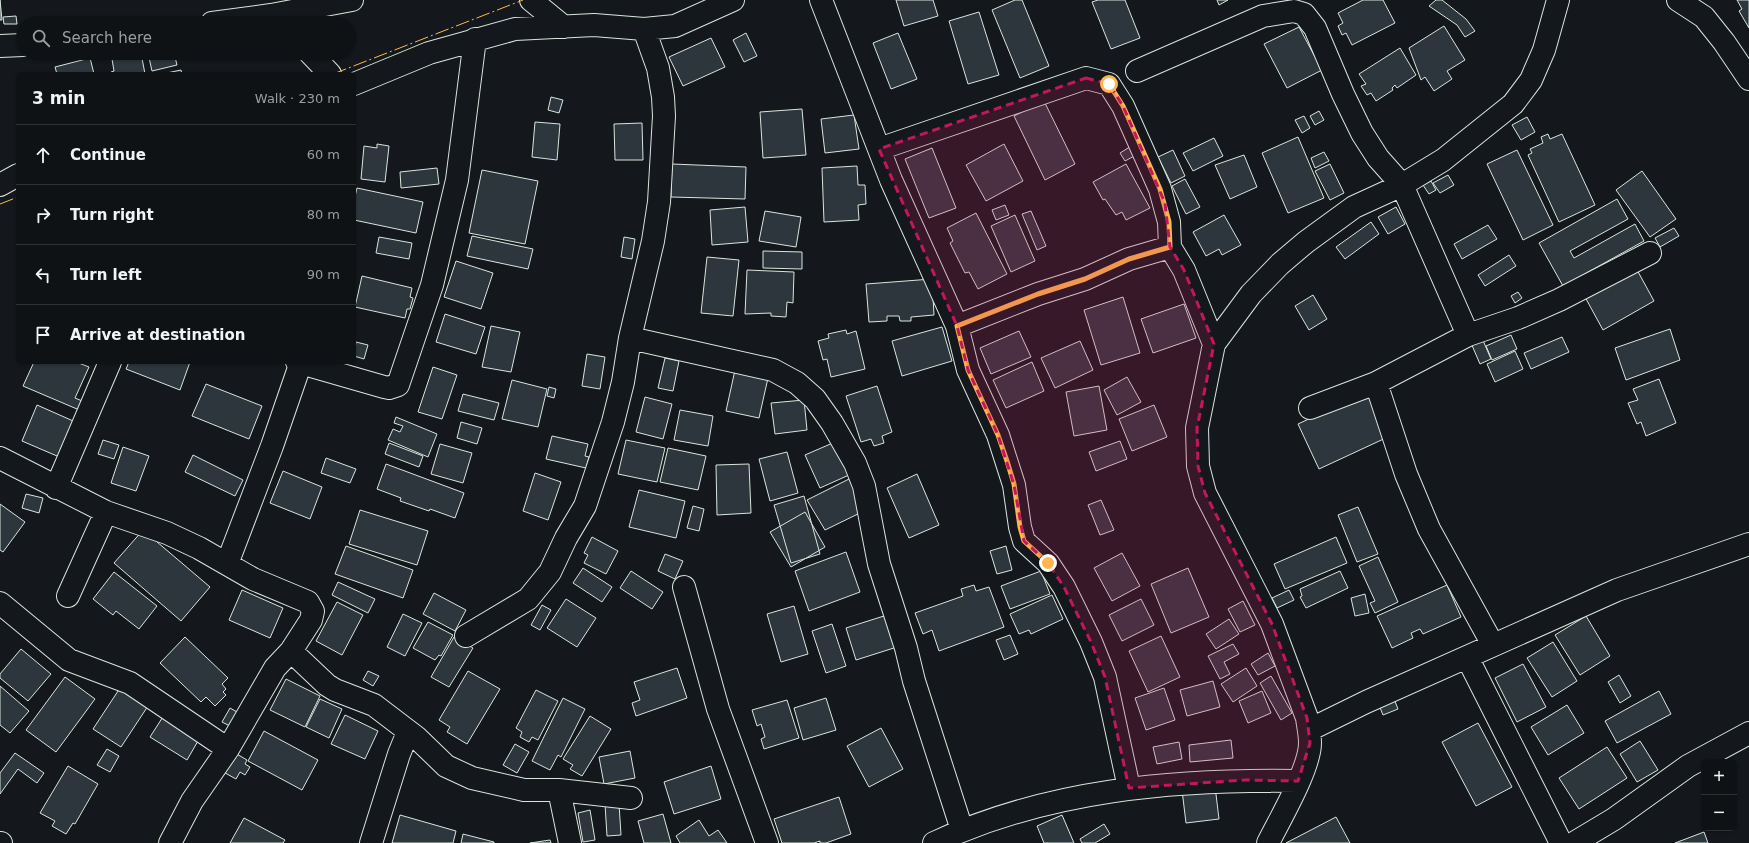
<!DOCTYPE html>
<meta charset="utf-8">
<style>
:root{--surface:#0f1215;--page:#181b1e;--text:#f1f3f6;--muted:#9b9ea0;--line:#2f3234}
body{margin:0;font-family:"DejaVu Sans",sans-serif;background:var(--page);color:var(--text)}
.controls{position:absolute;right:12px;bottom:12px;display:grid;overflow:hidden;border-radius:6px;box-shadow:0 1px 3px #0004}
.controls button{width:36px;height:36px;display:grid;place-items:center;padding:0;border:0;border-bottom:1px solid var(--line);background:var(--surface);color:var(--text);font:20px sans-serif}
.stop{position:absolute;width:12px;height:12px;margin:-9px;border:3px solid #ffb74d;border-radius:50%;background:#fff}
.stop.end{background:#ffb74d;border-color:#fff;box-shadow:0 1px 4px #0008}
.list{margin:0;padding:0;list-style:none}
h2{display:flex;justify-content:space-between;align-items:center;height:52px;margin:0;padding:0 16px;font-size:17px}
h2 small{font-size:13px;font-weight:400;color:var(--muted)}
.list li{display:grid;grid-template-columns:26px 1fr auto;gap:12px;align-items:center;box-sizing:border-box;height:60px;padding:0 16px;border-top:1px solid var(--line)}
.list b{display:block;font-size:15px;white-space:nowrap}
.list em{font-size:13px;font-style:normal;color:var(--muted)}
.icon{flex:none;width:22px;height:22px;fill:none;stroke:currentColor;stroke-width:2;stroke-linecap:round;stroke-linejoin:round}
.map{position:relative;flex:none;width:1749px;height:843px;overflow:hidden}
.search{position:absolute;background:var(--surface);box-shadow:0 1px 3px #0004;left:16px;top:16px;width:340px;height:44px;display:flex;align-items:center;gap:10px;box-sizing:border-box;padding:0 14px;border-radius:22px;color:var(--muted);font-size:15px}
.panel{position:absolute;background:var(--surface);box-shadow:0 1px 3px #0004;left:16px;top:72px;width:340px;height:292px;border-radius:6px}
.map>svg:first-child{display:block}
.building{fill:#2c363c;stroke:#d8e6dc}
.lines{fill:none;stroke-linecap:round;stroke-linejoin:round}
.minor-casing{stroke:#d8e6dc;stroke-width:24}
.minor{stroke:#14181c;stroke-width:22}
.power{stroke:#ffb74d;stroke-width:1;stroke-dasharray:14 3 2 3;stroke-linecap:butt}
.route{stroke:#ffb74d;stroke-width:5}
.marked{fill:#c2185b;fill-opacity:0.2;stroke:#c2185b;stroke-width:3;stroke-dasharray:8 5;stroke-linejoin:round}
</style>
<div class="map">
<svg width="1749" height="843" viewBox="0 0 1749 843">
<rect width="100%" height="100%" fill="#14181c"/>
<!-- building -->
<path class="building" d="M0,0l2,20h-2z
M896,0h37l5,16 -34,10z
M1015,0h7l27,66 -29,12 -28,-68z
M1098,0h27l15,38 -29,11 -19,-47z
M1217,0h11l-9,5z
M1363,0h20l12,23 -43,22 -6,-12 -4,2 -4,-9 5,-3 -5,-10z
M1436,0h6l24,19 9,12 -10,6 -8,-12 -28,-19z
M1737,0h12v28l-10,-17 3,-2z
M979,12l20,63 -31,9 -19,-63z
M16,16l1,8h-13l-1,-7z
M1444,26l21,34 -18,11 5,8 -18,12 -9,-14 -4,3 -12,-32z
M1299,27l23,43 -35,18 -23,-44z
M746,33l11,23 -13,6 -11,-22z
M898,33l19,46 -26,10 -18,-46z
M711,38l14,29 -42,19 -14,-29z
M1400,48l16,27 -19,13 -2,-3 -3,3 1,2 -17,11 -5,-8 -4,2 -6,-9 5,-2 -7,-10z
M111,53h30l4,21h-34v-2l3,-1z
M148,53h26l3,12 -25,6z
M90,58l4,16h-37l-2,-7z
M181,70l1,4h-20z
M551,97l12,3 -4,13 -11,-3z
M1044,101l31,63 -30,16 -31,-64z
M802,109l4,46 -43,3 -3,-46z
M1319,111l5,9 -9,5 -5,-9z
M854,115l5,34 -34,4 -4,-34z
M1304,116l6,12 -8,5 -7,-13z
M1527,117l8,15 -14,8 -9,-15z
M535,122l25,2 -3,36 -25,-3z
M642,123l1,37h-28l-1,-36z
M1548,134l2,5 12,-5 33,71 -36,17 -31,-67 4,-2 -2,-4 13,-6 -2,-6z
M1298,137l26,61 -36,15 -26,-60z
M1214,138l9,18 -30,15 -10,-18z
M377,144l12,2 -4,36 -24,-3 3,-33 13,2z
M1004,144l19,37 -37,20 -20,-36z
M1133,145l5,9 -13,7 -5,-8z
M932,148l24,60 -27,10 -24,-59z
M1173,150l12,26 -14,7 -13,-26z
M1517,150l36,75 -30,15 -36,-76z
M1324,152l5,9 -14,7 -4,-10z
M1244,155l13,32 -27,12 -15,-34z
M672,164l74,3 -1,32 -74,-2z
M1126,164l24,44 -24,12 -4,-8 -6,3 -11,-16 -2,1 -10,-18z
M1330,164l14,29 -14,7 -15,-29z
M857,166l1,19h7l1,19 -8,1 1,15 -35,2 -2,-54z
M437,168l2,16 -38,4 -1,-16z
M482,170l56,11 -13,63 -56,-11z
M1642,171l34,48 -26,18 -34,-47z
M1448,175l6,10 -14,8 -7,-10z
M1185,179l15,28 -14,7 -14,-28z
M1431,181l5,9 -7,4 -6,-9z
M357,188l66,14 -7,31 -62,-13v-19z
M1617,199l11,20 -58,32 4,7 61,-34 9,17 -81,45 -24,-43z
M1005,205l4,10 -13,5 -4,-10z
M745,207l3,35 -36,3 -2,-35z
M1396,207l9,17 -17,10 -10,-17z
M765,211l36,6 -5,30 -37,-6z
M1031,211l15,35 -9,4 -15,-36z
M976,213l31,61 -29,15 -9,-17 -4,1 -15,-30 3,-2 -6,-13z
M1015,215l20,46 -24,11 -20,-46z
M1224,215l17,30 -19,10 -3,-6 -13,7 -13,-24z
M1371,222l8,12 -34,25 -9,-12z
M1488,225l9,14 -35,20 -8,-15z
M1674,228l5,8 -19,11 -5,-9z
M472,236l61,13 -5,20 -61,-13z
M379,237l33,6 -3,16 -33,-6z
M624,237l11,2 -3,20 -11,-2z
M763,251l39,1v17l-39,-1z
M1509,255l7,11 -31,20 -7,-11z
M707,257l32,3 -6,56 -32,-3z
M456,261l37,12 -12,36 -37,-12z
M1636,268l18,33 -51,29 -18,-33z
M747,270l47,2 -1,31 -6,-1 -1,15 -15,-1v-3l-26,1z
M362,276l50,12 -2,9 3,1 -3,11h-3l-2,9 -50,-11z
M932,279l2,36 -23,2v4h-11l-1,-5h-12v5l-18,1 -3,-38z
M1518,292l4,6 -7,5 -4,-7z
M1313,295l14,24 -18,11 -14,-24z
M1123,297l17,56 -39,12 -17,-55z
M1184,304l12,34 -43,15 -12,-34z
M445,314l40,13 -9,27 -40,-12z
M491,326l29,6 -9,40 -29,-5z
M942,327l10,34 -50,15 -10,-35z
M1670,329l10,31 -54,20 -11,-32z
M846,330l1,4 9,-3 9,38 -34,8 -4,-18 -4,1 -5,-19 11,-3 -1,-4z
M1019,331l12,26 -40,17 -11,-26z
M1511,335l6,14 -25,11 -6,-14z
M1562,337l7,15 -38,17 -7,-16z
M1482,338l9,21 -11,5 -9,-21z
M1080,341l13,29 -38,18 -14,-30z
M356,342l12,3 -4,14 -10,-3z
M1515,351l8,18 -28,13 -8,-18z
M587,354l18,3 -5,32 -18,-3z
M665,358l14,3 -6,30 -15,-3z
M34,362h42l13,5 -14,31 12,5 -3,9 -61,-26z
M129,362h61l-10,28 -54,-21z
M1032,362l12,29 -38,17 -13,-28z
M433,367l24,8 -15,44 -24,-7z
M735,370l33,8 -9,40 -33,-7z
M1127,377l14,25 -24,13 -13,-25z
M1659,379l17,44 -30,13 -5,-14 -4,2 -9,-21 10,-3 -5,-11z
M512,380l35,9 -9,38 -36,-8z
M206,384l56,22 -13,33 -57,-23z
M877,386l15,46 -10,4 2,7 -10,3 -3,-7 -10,3 -15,-46z
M1099,386l8,44 -33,6 -8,-44z
M549,387l7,2 -2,9 -7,-2z
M1369,391l21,45 -71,33 -21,-45z
M463,394l36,9 -5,17 -36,-9z
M645,397l27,7 -9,35 -27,-7z
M804,400l3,30 -32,4 -4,-31z
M37,405l43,19 -16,35 -42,-18z
M1154,405l13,32 -35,14 -13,-32z
M680,410l33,6 -5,30 -34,-6z
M396,417l41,17 -9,23 -40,-17 5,-11 7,3 3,-6 -9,-3z
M461,422l21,6 -5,16 -20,-6z
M552,436l36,8 -3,12 4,1 -3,11 -40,-9z
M103,440l16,5 -5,14 -16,-5z
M626,440l39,8 -8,34 -39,-8z
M1120,441l7,18 -31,12 -7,-19z
M835,442l14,33 -29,13 -15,-33z
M389,443l34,13 -4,11 -34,-13z
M440,444l32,9 -9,30 -32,-9z
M123,447l26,9 -13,35 -25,-8z
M668,448l38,8 -8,34 -38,-8z
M787,452l11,41 -28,8 -11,-42z
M193,455l50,25 -8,16 -50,-24z
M326,458l30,11 -6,14 -29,-10z
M386,464l78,29 -9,25 -25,-9 -1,2 -29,-10 1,-3 -24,-9z
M749,464l2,49 -34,2 -1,-50z
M283,471l39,16 -12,32 -40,-16z
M535,473l26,9 -13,38 -25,-9z
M917,474l22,51 -30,13 -22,-50z
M849,479l14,26 -1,7 -37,18 -18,-30z
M639,490l46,11 -9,37 -47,-11z
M26,494l17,4 -4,15 -17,-5z
M804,496l16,58 -29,9 -17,-58z
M1101,500l13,30 -14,5 -12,-30z
M0,504l25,18 -22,30 -3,-2z
M693,506l11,3 -5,22 -12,-3z
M1358,507l20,47 -21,8 -19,-47z
M360,510l68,21 -11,34 -68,-21z
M805,512l20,35 -34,20 -21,-35z
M143,530l67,57 -29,34 -67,-58z
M592,537l26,14 -12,23 -22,-11 4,-8 -4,-2z
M1336,537l11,26 -62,26 -11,-25z
M346,546l67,24 -10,28 -68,-24z
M1006,546l6,24 -15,4 -7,-23z
M846,552l14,40 -51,19 -14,-40z
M1122,553l18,33 -28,15 -18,-33z
M665,554l18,7 -8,18 -17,-8z
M1378,557l20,45 -23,11 -5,-10 5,-2 -16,-35z
M583,568l29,19 -10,15 -29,-19z
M1188,568l21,49 -38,16 -20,-49z
M631,571l32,21 -11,17 -32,-21z
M1041,571l9,23 -40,15 -9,-23z
M1340,571l8,17 -42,20 -6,-11 2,-1 -2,-7z
M114,572l43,34 -18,23 -23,-18 -3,4 -20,-16z
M338,582l37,17 -7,14 -36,-18z
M974,585l2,6 13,-4 15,40 -65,24 -7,-21 -9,4 -8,-21 48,-17 -2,-7z
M1447,585l14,32 -38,17 -3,-5 -9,4 2,5 -21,10 -15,-32z
M242,590l41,18 -13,30 -41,-18z
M1289,590l5,10 -17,8 -5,-10z
M434,593l32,17 -11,21 -32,-17z
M1365,594l4,19 -14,3 -4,-18z
M1052,595l11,24 -32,15 -2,-4 -10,4 -9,-20z
M566,599l30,19 -19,29 -30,-19z
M1141,599l13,26 -32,16 -13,-26z
M1243,601l12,24 -15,7 -12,-23z
M337,602l26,13 -21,40 -26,-14z
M542,605l9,5 -11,20 -9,-5z
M794,606l14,48 -27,8 -14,-48z
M403,614l19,9 -17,33 -18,-9z
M887,615l10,32 -41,13 -10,-32z
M1586,616l24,40 -30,19 -25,-40z
M1229,619l10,15 -23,15 -10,-15z
M428,622l25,13 -12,21 -2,-1 -4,5 -22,-12z
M832,624l14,42 -20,7 -14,-42z
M1010,635l8,19 -14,6 -8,-20z
M1161,636l19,41 -32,15 -19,-41z
M185,637l43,41 -6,6 4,5 -3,3 3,3 -11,11 -9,-9 -5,5 -41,-39z
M454,637l19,11 -24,39 -18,-10z
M1553,642l24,39 -25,16 -25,-39z
M1233,644l6,10 -15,8 6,12 -10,5 -12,-23z
M21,649l30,25 -23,27 -28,-23v-4z
M1268,653l7,13 -17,9 -7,-11z
M1523,664l23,43 -29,15 -22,-44z
M677,668l10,30 -51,18 -4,-13 8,-3 -6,-18z
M1246,668l11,18 -24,16 -12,-18z
M368,671l11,5 -6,10 -10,-6z
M468,671l32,18 -33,55 -20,-12 3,-5 -11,-7z
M1619,675l12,21 -11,7 -12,-21z
M1271,676l21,37 -11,7 -21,-37z
M65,677l30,22 -39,53 -30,-22z
M286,679l34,17 -15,31 -35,-17z
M1213,681l7,26 -33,9 -7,-26z
M0,686l29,25 -19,22 -10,-8z
M120,688l28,18 -27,41 -28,-18z
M1164,688l11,32 -29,10 -11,-32z
M536,690l22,11 -20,39 -6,-3 -3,5 -9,-5 2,-5 -6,-4z
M1262,691l9,22 -23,10 -9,-22z
M1659,691l12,23 -54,29 -12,-22z
M1392,694l6,15 -15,6 -6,-15z
M563,698l22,11 -24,48 -3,-2 -8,15 -18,-9z
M826,698l10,32 -33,10 -9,-32z
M320,699l22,10 -13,29 -23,-11z
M787,700l12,38 -35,11 -3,-10 4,-2 -4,-13 -4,2 -5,-16z
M1567,705l17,28 -36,22 -17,-28z
M230,708l7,4 -7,14 -8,-4z
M166,712l36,22 -15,26 -37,-23z
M345,715l33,16 -13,28 -34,-15z
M590,716l21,13 -29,47 -12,-7 3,-4 -10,-6z
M1478,723l34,64 -36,19 -34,-64z
M881,728l22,41 -34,18 -22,-41z
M264,731l54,29 -16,30 -54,-29z
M1231,740l2,18 -43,4 -1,-17z
M1640,741l18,29 -21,12 -17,-28z
M1179,742l3,17 -25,5 -4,-17z
M515,744l14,8 -12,21 -14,-8z
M1607,747l20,31 -48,31 -20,-31z
M107,749l12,7 -9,16 -13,-7z
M230,750l17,10 -2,4 5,3 -5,8 -5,-3 -4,7 -18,-10z
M630,751l5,27 -31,6 -5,-27z
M15,753l29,20 -7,10 -19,-14 -18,25v-21z
M68,766l30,18 -23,40 -2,-1 -7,11 -14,-8 3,-5 -15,-8z
M711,766l10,33 -47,15 -10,-32z
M1215,786l4,33 -33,4 -4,-33z
M839,797l12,37 -25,9h-6v-2l-6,2h-32l-8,-24z
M605,804h14l2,31 -14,1z
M590,810l5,30 -12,2 -5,-29z
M663,814l8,29h-27l-6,-22z
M400,815l56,16 -3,12h-61z
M1062,815l12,28h-30l-7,-17z
M1336,817l14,26h-64z
M244,818l41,22 -2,3h-53z
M699,820l10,16 9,-6 9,13h-47l-4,-7z
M1104,824l6,10 -15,9h-13l-2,-4z
M1704,832l4,11h-33z
M463,834l31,8v1h-33z
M550,840l1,3h-21z"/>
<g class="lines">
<defs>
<path id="minor" d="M531,0l33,27
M821,0l70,180 66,146 11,44 30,65 16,50 6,42 4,14 24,22 16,24 27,55 14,35 24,111
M1678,0l26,17 20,25 25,37
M212,23l59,-8 81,-15
M0,46l23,-1
M310,53l20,21
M1137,71l126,-55 31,-5 10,3 11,14 28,66 19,39 16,25 24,27 66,150
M354,84l75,-31 86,-24 79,-4 50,4 31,-3 58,-26
M879,149l207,-71 23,6 14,22 37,83 9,33 1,25
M0,185l18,-10
M957,326l81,-32 47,-15 44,-20 41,-12 14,23 30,74
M630,338l143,32 24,13 18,16 17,24 23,40 9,23 15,78 27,84 8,33 48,149
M297,362l87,25 5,1 9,-3 34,-100 25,-105 18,-141
M1376,383l30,91 23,55 64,116
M1310,408l66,-25 92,-48 50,-17 41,-18 91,-47
M0,458l106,54 61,21 32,15 54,31 55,23 5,9 -2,9 -20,31 36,34 8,5 39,15 42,32 30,29 26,12 52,12h35l72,8
M56,488l54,-126
M227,564l45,-118 29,-84
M684,587l34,122 49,134
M68,596l38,-84
M0,603l69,57 61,23 98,66
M466,636l62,-37 22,-27 16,-34 19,-32 28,-84 10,-40 7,-44 23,-97 6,-39 5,-86 -1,-19 -5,-29 -14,-39
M1467,657l94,186
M1309,730l57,-28 251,-112 132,-46
M559,790l11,53
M0,843h1
M170,843l22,-42 36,-52 47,-81 16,-17
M371,843l28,-89 9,-22
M934,843c113,-53 240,-64 364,-62
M1268,843c12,-24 42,-75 42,-100 0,-9 -2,-17 -3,-25l-35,-94 -67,-131 -7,-27 -1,-38 17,-84 37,-50 29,-30 26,-22 48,-35 48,-22 41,-25 70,-56 18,-24 13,-30 14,-50
M1574,843l40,-24 74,-53 61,-33"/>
</defs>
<!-- minor casing -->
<use href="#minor" class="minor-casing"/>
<!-- minor -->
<use href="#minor" class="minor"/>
<!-- power -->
<path class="power" d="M333,74l190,-74
M0,204l18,-7"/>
</g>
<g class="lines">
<!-- route -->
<path class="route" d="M1048,563l-24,-22 -4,-14 -6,-43 -7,-23 -9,-26 -30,-65 -11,-44 81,-32 47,-15 44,-20 41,-12 -1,-25 -9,-33 -37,-83 -14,-22"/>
</g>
<!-- marked area -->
<path class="marked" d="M1086,78l23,6 14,22 42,97 5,44 14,23 30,74 -17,84 1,38 7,27 67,131 35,94 3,25 -12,38 -54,-1 -115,8 -24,-111 -14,-35 -27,-55 -16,-24 -24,-22 -10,-56 -16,-50 -30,-65 -11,-44 -78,-177z"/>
</svg>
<div class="controls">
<button>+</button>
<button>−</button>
</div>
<div class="stop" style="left:1109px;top:84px"></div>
<div class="stop end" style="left:1048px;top:563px"></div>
<div class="search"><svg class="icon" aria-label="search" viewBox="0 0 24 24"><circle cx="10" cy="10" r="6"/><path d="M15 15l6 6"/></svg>Search here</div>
<section class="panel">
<h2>3 min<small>Walk · 230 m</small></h2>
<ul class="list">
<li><svg class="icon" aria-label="ahead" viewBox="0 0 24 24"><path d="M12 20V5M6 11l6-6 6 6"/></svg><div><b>Continue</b></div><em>60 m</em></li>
<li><svg class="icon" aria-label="right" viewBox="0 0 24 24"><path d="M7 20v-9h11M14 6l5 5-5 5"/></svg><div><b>Turn right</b></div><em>80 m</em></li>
<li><svg class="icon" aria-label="left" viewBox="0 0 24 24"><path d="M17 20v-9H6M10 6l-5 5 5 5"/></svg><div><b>Turn left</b></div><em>90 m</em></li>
<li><svg class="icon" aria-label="arrive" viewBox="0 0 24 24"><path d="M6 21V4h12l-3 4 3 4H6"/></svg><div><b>Arrive at destination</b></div></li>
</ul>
</section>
</div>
